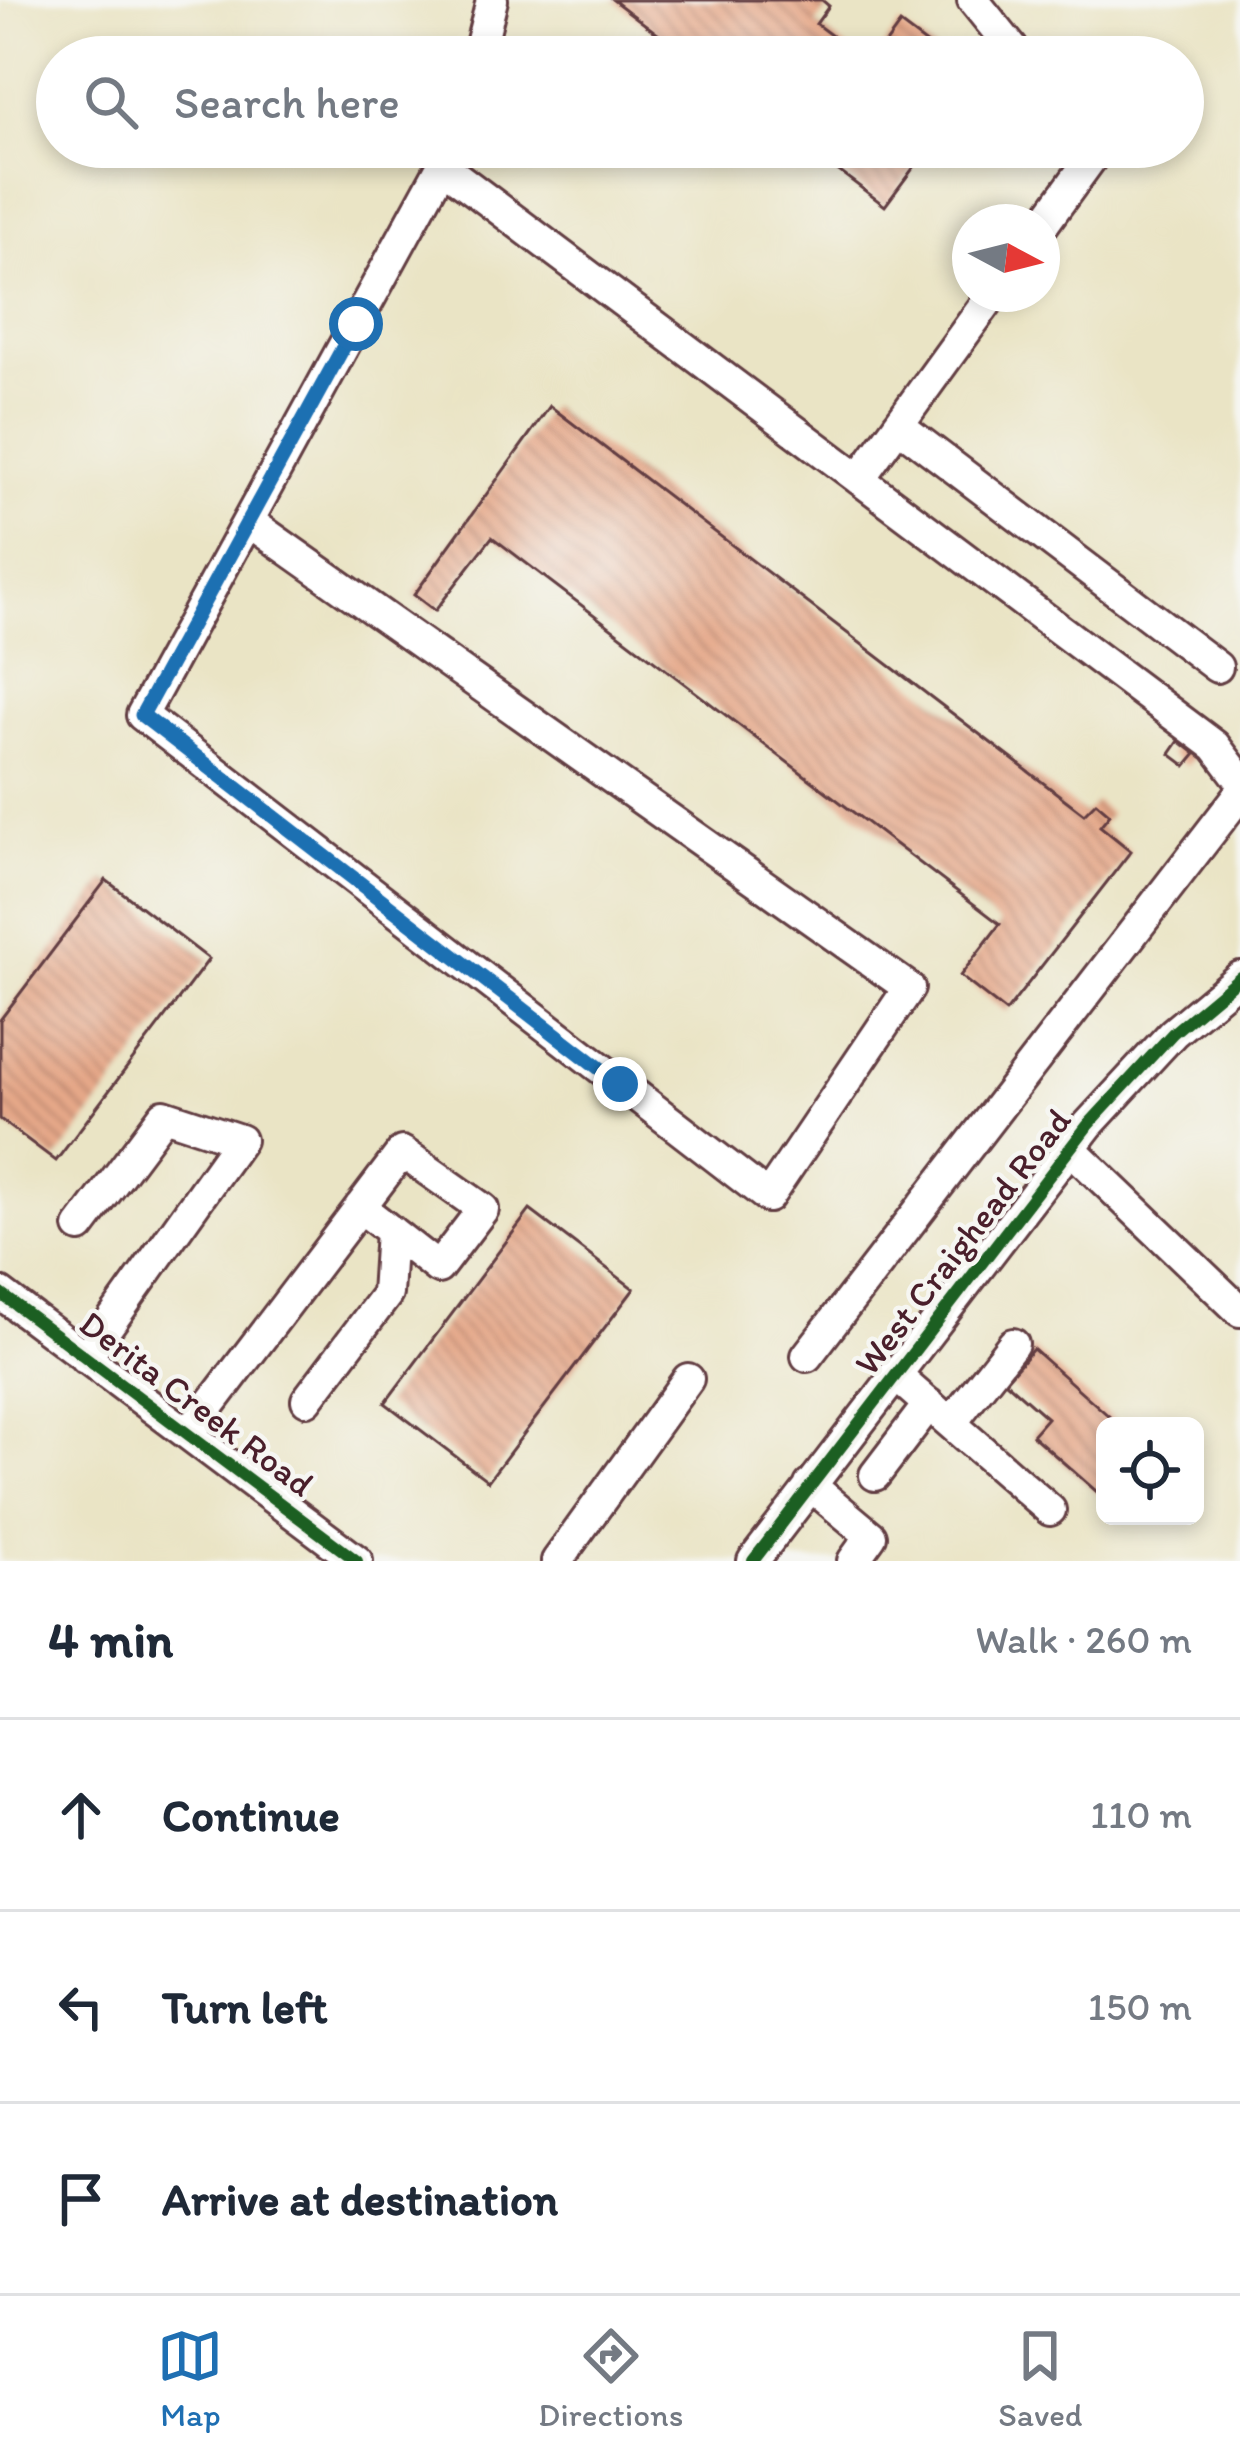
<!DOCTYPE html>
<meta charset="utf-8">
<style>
:root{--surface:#fff;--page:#f2f2f3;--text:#1f2937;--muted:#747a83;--line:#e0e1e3;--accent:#1f6fb2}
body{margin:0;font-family:Itim,sans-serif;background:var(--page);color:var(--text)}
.controls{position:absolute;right:36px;bottom:36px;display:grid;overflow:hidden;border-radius:18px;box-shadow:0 6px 18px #0003}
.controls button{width:108px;height:108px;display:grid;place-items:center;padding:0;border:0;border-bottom:3px solid var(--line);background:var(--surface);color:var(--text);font:60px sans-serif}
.compass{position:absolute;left:952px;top:204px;width:108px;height:108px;border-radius:50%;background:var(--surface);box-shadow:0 6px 18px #0003;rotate:97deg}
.stop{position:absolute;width:36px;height:36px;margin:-27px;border:9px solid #1f6fb2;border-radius:50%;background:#fff}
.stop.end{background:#1f6fb2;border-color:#fff;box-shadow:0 3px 12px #0008}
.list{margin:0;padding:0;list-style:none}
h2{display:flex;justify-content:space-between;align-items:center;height:156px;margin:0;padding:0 48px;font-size:51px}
h2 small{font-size:39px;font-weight:400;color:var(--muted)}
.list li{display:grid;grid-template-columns:78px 1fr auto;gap:36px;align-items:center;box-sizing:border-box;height:192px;padding:0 48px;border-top:3px solid var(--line)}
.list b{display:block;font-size:45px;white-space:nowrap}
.list em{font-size:39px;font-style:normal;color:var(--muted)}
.icon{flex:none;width:66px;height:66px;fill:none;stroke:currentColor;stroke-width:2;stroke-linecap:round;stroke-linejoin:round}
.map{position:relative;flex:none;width:1240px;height:1561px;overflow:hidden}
.search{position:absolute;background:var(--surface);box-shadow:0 6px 18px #0003;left:36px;right:36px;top:36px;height:132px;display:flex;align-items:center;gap:30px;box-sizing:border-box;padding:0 42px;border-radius:66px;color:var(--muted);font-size:45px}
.sheet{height:732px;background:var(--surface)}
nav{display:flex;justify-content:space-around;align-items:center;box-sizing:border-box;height:168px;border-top:3px solid var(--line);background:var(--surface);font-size:33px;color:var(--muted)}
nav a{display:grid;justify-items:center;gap:6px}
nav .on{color:var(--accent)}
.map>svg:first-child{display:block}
.building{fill:url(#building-back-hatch)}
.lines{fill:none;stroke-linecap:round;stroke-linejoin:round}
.minor-casing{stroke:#623d42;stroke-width:36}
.minor{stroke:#fff;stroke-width:30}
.cycleway-casing{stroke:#f6f6f2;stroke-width:20}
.cycleway{stroke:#1b5e20;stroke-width:12}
.route{stroke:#1f6fb2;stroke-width:15}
.labels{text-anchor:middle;stroke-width:9;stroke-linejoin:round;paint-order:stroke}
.street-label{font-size:36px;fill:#4a1f2b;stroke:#f6f6f2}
</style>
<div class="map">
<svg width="1240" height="1561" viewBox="0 0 1240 1561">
<defs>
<pattern id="building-back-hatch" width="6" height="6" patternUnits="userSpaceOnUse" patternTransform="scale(3)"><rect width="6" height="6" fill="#e5a788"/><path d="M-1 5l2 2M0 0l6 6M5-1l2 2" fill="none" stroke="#bc876f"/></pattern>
</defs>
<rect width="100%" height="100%" fill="#f6f6f2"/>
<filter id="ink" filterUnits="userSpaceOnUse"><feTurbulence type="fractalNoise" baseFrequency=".00833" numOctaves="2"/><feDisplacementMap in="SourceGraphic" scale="24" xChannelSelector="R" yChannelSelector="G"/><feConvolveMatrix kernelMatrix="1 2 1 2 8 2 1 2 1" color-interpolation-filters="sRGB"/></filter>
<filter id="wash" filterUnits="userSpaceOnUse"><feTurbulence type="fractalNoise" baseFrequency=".004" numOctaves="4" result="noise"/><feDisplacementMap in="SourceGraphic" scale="48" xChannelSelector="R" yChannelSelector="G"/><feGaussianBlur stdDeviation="2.7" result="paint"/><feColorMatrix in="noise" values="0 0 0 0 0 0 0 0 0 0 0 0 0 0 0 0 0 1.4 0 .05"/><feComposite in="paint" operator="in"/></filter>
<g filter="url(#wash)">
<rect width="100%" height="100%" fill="#eae4c5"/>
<g id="blocks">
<!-- building -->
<path class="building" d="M613,0h209l7,6 -13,18 44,33h-172z
M900,24l44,33h-68z
M807,147h122l-44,59z
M550,406l534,408 12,-12 14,12 -10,12 31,25 -125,161 -46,-36 40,-52 -508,-387 -57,74 -21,-16z
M1179,741l17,13 -10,12 -16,-12z
M106,880l103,79 -153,202 -56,-42v-99z
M530,1210l104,79 -146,192 -103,-78z
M1033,1349l87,77h-15v73l-73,-64 15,-17 -42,-37z"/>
</g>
</g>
<g filter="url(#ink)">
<use href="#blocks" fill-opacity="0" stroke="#623d42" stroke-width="3"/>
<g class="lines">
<defs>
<path id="minor" d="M973,0l46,57
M478,57l14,-57
M1042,226l53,-73 -4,-6
M898,425l319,242
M859,479l134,-185
M248,521l661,467 -141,209 -626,-482 300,-549 773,580 25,33
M1070,1148l170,163
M80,1227l84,-112 76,25 -155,218
M0,1293l357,268
M807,1356l433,-562
M894,1374l156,136
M307,1400l80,-106 4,-63
M951,1423l62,-79
M188,1434l214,-282 81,57 -45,59 -78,-61
M875,1475l54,-71
M810,1485l61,51 -18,25
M557,1561l131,-182
M753,1561l335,-436 85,-92 67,-56"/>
</defs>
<!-- minor casing -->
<use href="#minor" class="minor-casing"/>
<!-- minor -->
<use href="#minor" class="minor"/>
<defs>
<path id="cycleway" d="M0,1293l357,268
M753,1561l335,-436 85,-92 67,-56"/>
</defs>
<!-- cycleway casing -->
<use href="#cycleway" class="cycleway-casing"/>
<!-- cycleway -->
<use href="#cycleway" class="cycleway"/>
</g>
</g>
<g class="lines" filter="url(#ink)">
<!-- route -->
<path class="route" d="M356,324l-214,391 478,369"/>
</g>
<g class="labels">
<!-- street labels -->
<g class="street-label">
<text transform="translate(962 1241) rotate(-52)" y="13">West Craighead Road</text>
<text transform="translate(197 1403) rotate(37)" y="13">Derita Creek Road</text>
</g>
</g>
</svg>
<div class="controls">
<button><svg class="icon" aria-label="locate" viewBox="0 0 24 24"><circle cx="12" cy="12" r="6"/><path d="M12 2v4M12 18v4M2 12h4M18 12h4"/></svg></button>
</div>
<svg class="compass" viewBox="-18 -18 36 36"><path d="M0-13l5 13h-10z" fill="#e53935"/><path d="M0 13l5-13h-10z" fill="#747a83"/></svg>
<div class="stop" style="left:356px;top:324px"></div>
<div class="stop end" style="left:620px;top:1084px"></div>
<div class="search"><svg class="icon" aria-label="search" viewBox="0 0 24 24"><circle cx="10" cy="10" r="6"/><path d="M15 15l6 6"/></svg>Search here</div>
</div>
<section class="sheet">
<h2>4 min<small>Walk · 260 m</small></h2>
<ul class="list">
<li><svg class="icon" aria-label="ahead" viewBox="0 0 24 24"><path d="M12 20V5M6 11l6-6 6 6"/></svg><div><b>Continue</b></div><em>110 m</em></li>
<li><svg class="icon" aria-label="left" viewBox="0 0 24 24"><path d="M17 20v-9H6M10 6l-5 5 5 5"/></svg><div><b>Turn left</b></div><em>150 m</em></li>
<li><svg class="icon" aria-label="arrive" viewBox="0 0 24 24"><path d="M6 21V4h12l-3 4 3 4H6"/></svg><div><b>Arrive at destination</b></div></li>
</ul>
</section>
<nav>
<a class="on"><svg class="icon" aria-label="map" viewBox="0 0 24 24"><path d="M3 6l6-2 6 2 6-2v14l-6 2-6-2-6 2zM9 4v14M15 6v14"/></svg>Map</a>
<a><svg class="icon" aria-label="directions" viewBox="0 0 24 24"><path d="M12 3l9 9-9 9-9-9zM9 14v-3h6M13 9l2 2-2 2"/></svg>Directions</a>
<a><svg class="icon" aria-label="saved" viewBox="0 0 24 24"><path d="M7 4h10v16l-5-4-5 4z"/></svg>Saved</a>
</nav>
